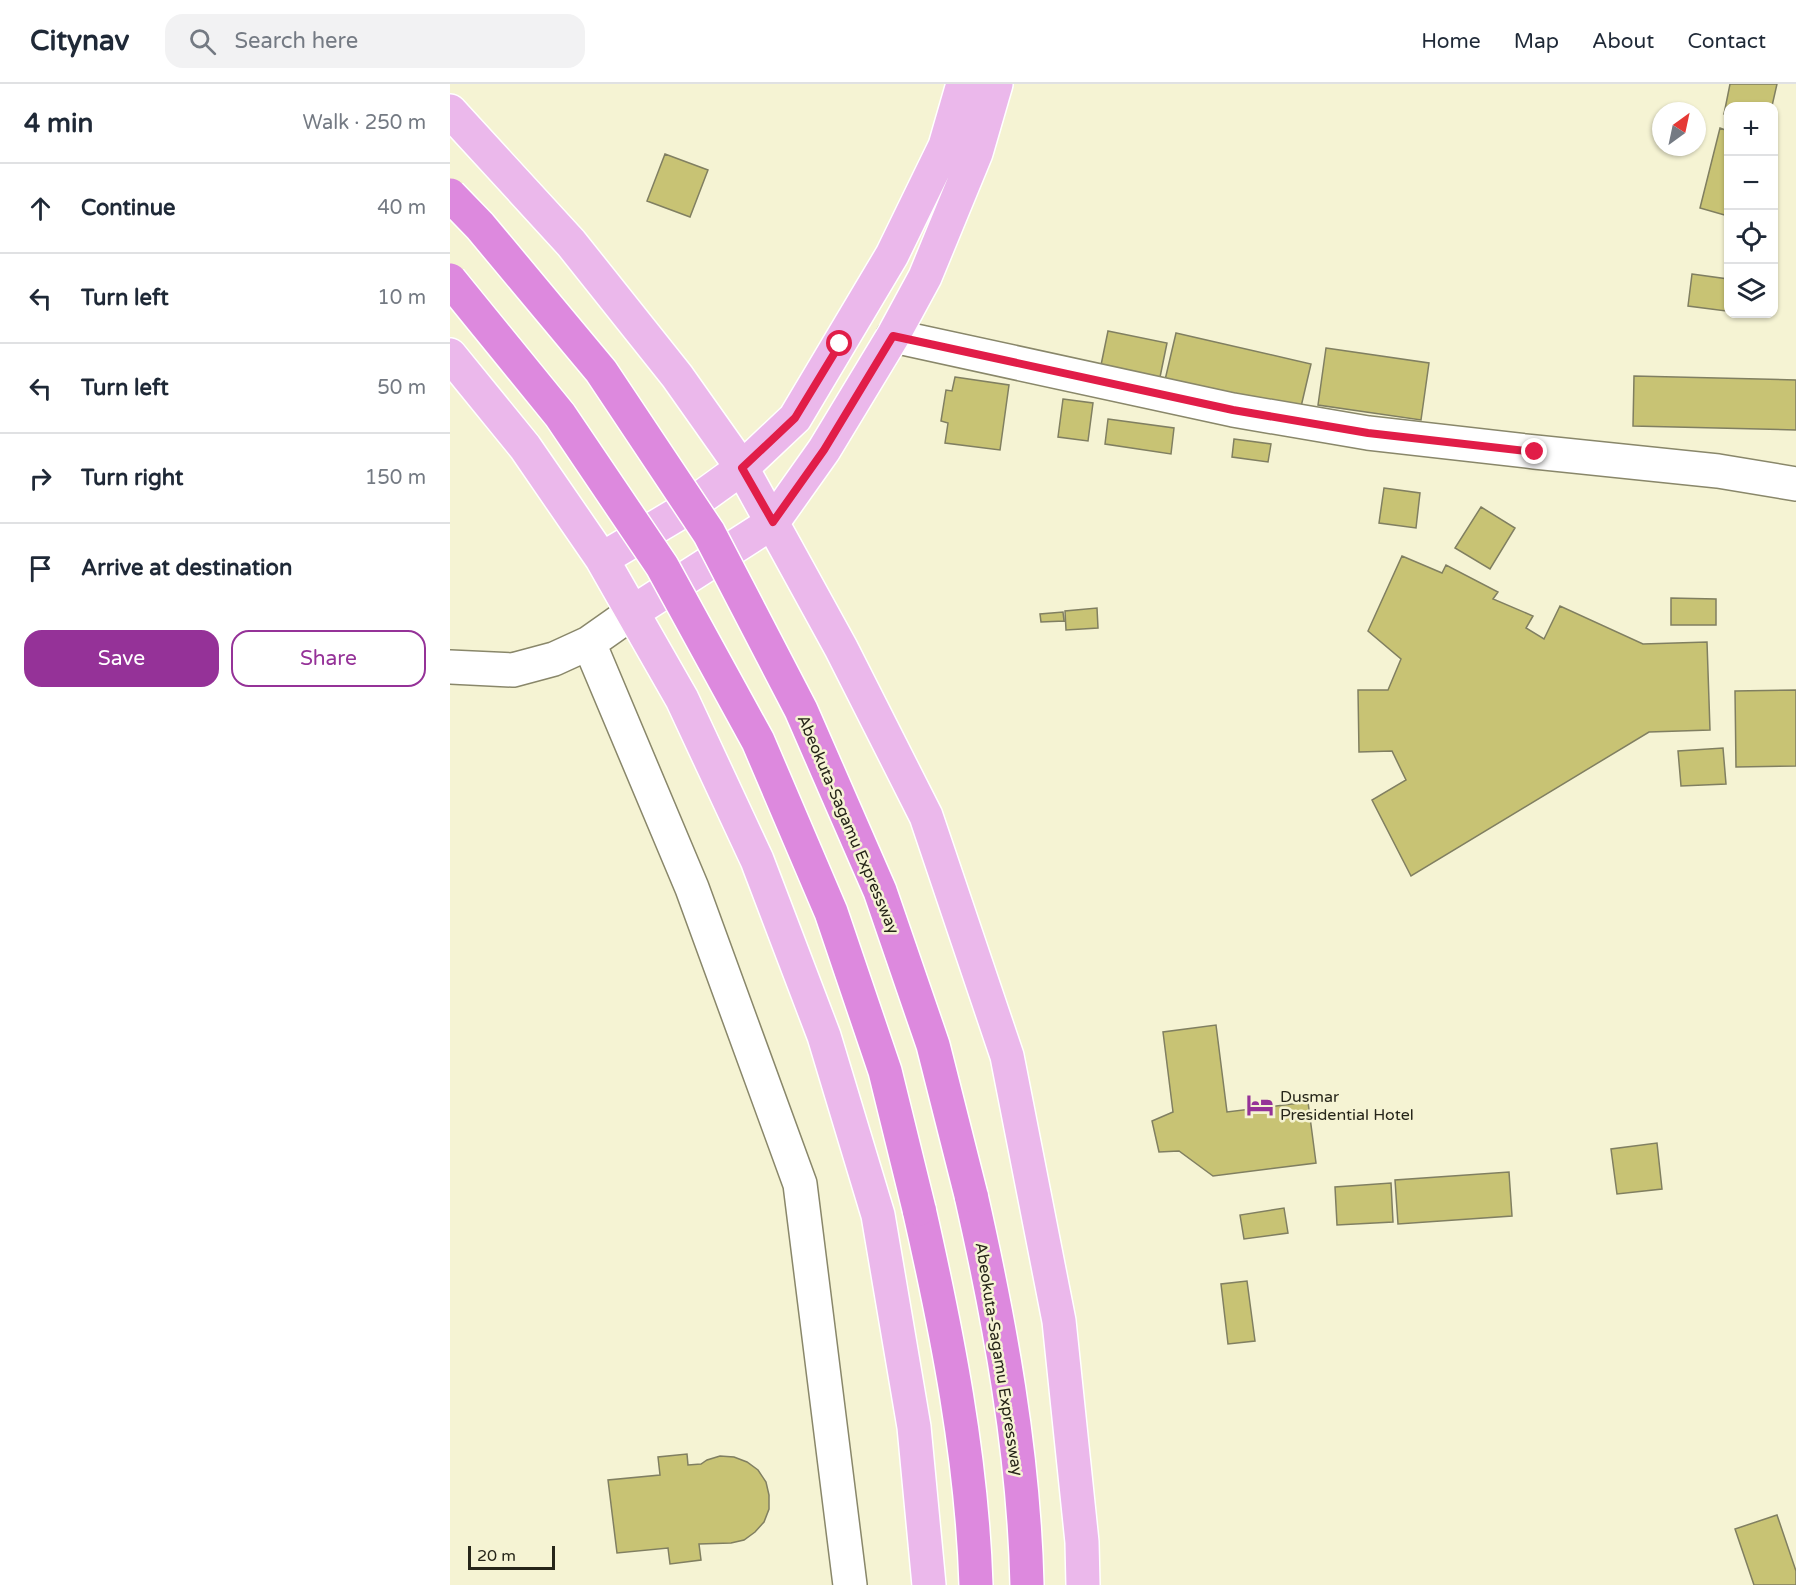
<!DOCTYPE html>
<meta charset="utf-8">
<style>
:root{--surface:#fff;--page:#f2f2f3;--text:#1f2937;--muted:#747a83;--line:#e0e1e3;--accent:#953298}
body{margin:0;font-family:"Varela Round",sans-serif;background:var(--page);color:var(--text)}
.controls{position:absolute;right:18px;top:18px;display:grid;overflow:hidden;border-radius:12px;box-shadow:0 2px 4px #0004}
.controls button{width:54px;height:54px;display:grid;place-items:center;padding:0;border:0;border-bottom:2px solid var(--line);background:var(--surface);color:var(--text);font:30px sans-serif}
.compass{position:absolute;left:1202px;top:18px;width:54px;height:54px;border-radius:50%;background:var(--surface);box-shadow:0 2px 4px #0004;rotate:33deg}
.scale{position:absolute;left:18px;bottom:15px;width:87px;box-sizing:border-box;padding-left:6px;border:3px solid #262519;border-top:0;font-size:16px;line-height:21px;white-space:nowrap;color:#262519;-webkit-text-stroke:4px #f5f3d3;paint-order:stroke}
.stop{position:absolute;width:18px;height:18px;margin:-14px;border:4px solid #e11d48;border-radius:50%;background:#fff}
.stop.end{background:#e11d48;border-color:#fff;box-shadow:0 2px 6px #0008}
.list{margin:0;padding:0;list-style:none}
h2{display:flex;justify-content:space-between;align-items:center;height:78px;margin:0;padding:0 24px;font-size:26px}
h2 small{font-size:20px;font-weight:400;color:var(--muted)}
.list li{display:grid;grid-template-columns:39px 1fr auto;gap:18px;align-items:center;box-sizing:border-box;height:90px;padding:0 24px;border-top:2px solid var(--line)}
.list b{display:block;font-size:22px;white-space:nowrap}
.list em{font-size:20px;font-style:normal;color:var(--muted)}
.actions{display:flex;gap:12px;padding:18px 24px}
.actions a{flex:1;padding:14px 0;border:2px solid var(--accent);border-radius:18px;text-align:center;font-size:21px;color:var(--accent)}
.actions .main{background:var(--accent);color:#fff}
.icon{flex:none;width:33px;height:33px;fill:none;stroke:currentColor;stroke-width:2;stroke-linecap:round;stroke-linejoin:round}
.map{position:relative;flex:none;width:1346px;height:1501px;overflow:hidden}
header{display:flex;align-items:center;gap:36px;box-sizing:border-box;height:84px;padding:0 30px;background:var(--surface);border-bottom:2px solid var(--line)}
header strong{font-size:28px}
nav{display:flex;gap:33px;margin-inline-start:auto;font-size:21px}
.search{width:420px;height:54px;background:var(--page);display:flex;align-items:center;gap:15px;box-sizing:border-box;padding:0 21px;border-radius:18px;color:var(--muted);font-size:22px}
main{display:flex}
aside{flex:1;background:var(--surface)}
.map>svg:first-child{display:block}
.building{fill:#c8c374;stroke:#807f61;stroke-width:1.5}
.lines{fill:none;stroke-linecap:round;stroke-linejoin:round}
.minor-casing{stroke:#89876a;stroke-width:36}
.major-casing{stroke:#fff;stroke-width:36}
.highway-casing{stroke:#fff;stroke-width:36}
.minor{stroke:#fff;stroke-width:33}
.major{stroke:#ebb8eb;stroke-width:33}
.highway{stroke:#dd89de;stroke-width:33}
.highway-bridge-casing{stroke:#fff;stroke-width:36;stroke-linecap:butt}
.highway-bridge{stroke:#dd89de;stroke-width:33}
.route{stroke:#e11d48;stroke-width:8}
.labels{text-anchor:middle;stroke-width:5;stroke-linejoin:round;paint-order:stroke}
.street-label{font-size:16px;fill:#262519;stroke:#f5f3d3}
.poi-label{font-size:16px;fill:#262519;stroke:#f5f3d3;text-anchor:start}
</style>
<header>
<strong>Citynav</strong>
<div class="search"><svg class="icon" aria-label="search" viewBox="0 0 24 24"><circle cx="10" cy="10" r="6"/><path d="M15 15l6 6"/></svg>Search here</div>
<nav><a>Home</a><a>Map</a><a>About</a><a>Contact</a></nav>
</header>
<main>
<aside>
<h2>4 min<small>Walk · 250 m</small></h2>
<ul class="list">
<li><svg class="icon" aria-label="ahead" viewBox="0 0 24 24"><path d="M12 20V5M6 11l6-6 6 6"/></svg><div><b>Continue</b></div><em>40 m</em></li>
<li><svg class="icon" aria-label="left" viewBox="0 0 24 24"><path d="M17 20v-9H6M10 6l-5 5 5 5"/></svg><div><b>Turn left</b></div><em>10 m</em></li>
<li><svg class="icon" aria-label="left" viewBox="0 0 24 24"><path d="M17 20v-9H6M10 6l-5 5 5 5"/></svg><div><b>Turn left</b></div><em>50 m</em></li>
<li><svg class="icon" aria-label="right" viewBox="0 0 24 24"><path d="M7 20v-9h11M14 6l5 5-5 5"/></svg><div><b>Turn right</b></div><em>150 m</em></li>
<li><svg class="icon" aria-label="arrive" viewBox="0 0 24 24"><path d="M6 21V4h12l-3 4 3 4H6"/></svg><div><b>Arrive at destination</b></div></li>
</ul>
<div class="actions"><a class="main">Save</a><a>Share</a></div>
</aside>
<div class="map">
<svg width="1346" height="1501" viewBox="0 0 1346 1501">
<rect width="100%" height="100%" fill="#f5f3d3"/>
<!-- building -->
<path class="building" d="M1280,0h47l-5,22h-44v9l-4,-1z
M1270,44l8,3v85l-28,-8z
M215,70l43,16 -18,47 -43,-16z
M1242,190l36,5 -2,32 -38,-5z
M658,247l59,12 -8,39 -59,-12z
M726,249l135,31 -11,47 -135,-31z
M876,264l103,15 -8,57 -103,-15z
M1184,292l162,4v50l-163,-4z
M505,293l54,8 -9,65 -55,-7 3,-20 -7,-2 5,-31 6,1z
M613,315l30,4 -5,38 -30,-4z
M658,335l66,9 -3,26 -66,-10z
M784,355l37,5 -3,18 -36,-5z
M934,404l36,5 -4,35 -37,-5z
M1031,423l34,21 -25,41 -35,-21z
M952,472l40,17 4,-8 52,27 -5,7 40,17 -7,12 18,11 16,-33 83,38 64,-2 3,88 -61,2 -238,144 -39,-76 34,-20 -14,-29 -33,1 -1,-62h30l13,-31 -33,-28z
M1221,514l45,1v26h-45z
M647,524l1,20 -32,2 -1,-19z
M613,528l1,9 -23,1 -1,-8z
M1346,606v76l-60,1 -1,-76z
M1273,664l3,36 -45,2 -3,-35z
M766,941l11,87 81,-10 8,61 -103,13 -34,-25 -20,1 -7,-31 21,-9 -10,-80z
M1207,1059l5,46 -45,5 -6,-45z
M1059,1088l3,44 -114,8 -3,-44z
M941,1099l2,39 -56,3 -2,-38z
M834,1124l4,25 -44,6 -4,-24z
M797,1197l8,60 -27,3 -7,-60z
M237,1370l1,11 13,-1 6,-4 13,-4 14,1 13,5 11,8 8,12 3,13v14l-5,13 -9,10 -11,8 -13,3 -32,1 2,16 -31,4 -2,-16 -51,5 -9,-73 52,-5 -2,-18z
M1327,1431l19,56v14h-42l-19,-56z"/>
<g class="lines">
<defs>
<path id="minor" d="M443,252l340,74 135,23 167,19 183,19 78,13
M139,559l103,245 108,296 50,401
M0,583l63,3 41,-11 35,-16 44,-31"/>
<path id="major" d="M0,27l121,132 106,133 65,92 99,180 85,168 81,240 52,265 23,221 1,43
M0,271l75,92 77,112 80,140 75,161 67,176 54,179 36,212 15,158
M152,475l79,-47 61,-44 53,-50 97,-163 53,-109 18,-62
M183,528l140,-90 51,-72 69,-114 32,-59 51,-124 20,-69"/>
<path id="highway" d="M521,1111c29,128 53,258 56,390
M469,1125c28,123 53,249 57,376"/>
</defs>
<!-- minor casing -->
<use href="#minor" class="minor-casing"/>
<!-- major casing -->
<use href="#major" class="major-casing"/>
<!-- highway casing -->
<use href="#highway" class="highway-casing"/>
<!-- minor -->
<use href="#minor" class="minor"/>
<!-- major -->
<use href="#major" class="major"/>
<!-- highway -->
<use href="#highway" class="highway"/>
<defs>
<path id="highway-bridge" d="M0,111l30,31 121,145 108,162 92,177 79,181 53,154 38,150
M0,196l110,135 102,151 96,175 73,171 54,159 34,138"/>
</defs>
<!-- highway-bridge casing -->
<use href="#highway-bridge" class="highway-bridge-casing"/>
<!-- highway-bridge -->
<use href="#highway-bridge" class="highway-bridge"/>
</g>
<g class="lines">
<!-- route -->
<path class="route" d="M390,260l-45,74 -53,50 31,54 51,-72 69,-114 340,74 135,23 167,19"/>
</g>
<!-- icons -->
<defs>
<symbol id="hotel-bare" viewBox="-9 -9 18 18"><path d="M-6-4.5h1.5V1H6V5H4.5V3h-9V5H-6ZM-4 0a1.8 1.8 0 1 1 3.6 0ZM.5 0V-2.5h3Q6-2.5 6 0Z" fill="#953298" stroke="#f5f3d3" stroke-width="2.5" paint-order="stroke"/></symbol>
</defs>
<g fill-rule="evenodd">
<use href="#hotel-bare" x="791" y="1002" width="38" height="38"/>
</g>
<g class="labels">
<!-- street labels -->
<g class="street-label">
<text transform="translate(399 740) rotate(67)" y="6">Abeokuta-Sagamu Expressway</text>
<text transform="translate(550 1275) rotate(81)" y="6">Abeokuta-Sagamu Expressway</text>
</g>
<!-- poi labels -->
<g class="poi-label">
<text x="830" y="1018">Dusmar<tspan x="830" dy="18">Presidential Hotel</tspan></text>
</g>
</g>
</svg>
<div class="controls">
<button>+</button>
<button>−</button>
<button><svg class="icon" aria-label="locate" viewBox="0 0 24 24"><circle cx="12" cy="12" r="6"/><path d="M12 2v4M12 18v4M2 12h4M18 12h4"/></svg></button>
<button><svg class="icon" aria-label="layers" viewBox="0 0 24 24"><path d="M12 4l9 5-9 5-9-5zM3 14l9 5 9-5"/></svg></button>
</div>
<svg class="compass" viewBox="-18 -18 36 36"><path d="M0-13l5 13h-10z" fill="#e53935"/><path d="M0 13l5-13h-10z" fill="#747a83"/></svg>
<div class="scale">20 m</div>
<div class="stop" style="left:390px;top:260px"></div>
<div class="stop end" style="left:1085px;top:368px"></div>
</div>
</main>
